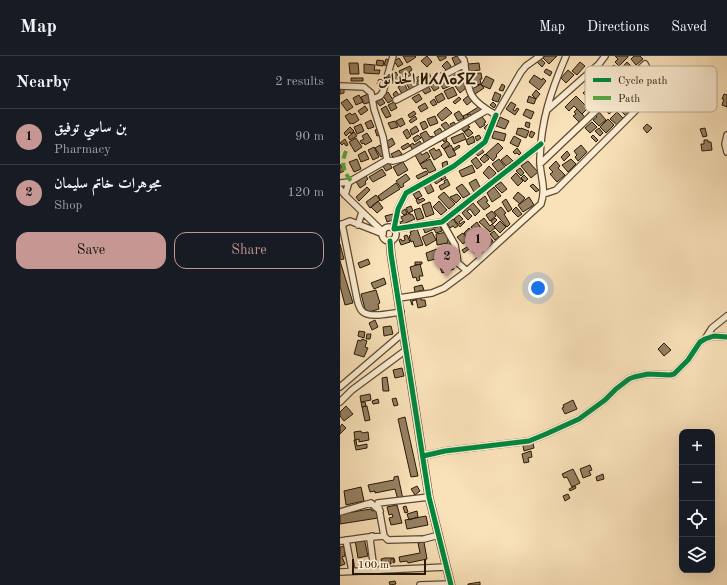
<!DOCTYPE html>
<meta charset="utf-8">
<style>
:root{--surface:#171b24;--page:#242831;--text:#f1f3f6;--muted:#9ea1a6;--line:#363941;--accent:#c59692}
body{margin:0;font-family:"Old Standard TT",Amiri,"Noto Sans Tifinagh",serif;background:var(--page);color:var(--text)}
.controls{position:absolute;right:12px;bottom:12px;display:grid;overflow:hidden;border-radius:8px;box-shadow:0 4px 16px #0002}
.controls button{width:36px;height:36px;display:grid;place-items:center;padding:0;border:0;border-bottom:1px solid var(--line);background:var(--surface);color:var(--text);font:20px sans-serif}
.scale{position:absolute;left:12px;bottom:10px;width:74px;box-sizing:border-box;padding-left:4px;border:2px solid #2a1905;border-top:0;font-size:11px;line-height:14px;white-space:nowrap;color:#2a1905;-webkit-text-stroke:3px #fbecd2;paint-order:stroke}
.you{position:absolute;left:198px;top:232px;width:14px;height:14px;margin:-10px;border:3px solid #fff;border-radius:50%;background:#1a73e8;box-shadow:0 0 0 6px #1a73e833}
.badge{display:grid;place-items:center;width:26px;height:26px;border-radius:50%;background:var(--accent);color:#111;font-size:13px;font-weight:700}
.pin{position:absolute;translate:-50% -33px;filter:drop-shadow(0 1px 2px #0008)}
.pin::after{content:'';position:absolute;top:21px;width:14px;height:12px;background:inherit;clip-path:polygon(0 0,100% 0,50% 100%)}
.list{margin:0;padding:0;list-style:none}
h2{display:flex;justify-content:space-between;align-items:center;height:52px;margin:0;padding:0 16px;font-size:17px}
h2 small{font-size:13px;font-weight:400;color:var(--muted)}
.list li{display:grid;grid-template-columns:26px 1fr auto;gap:12px;align-items:center;box-sizing:border-box;height:56px;padding:0 16px;border-top:1px solid var(--line)}
.list b{display:block;font-size:15px;white-space:nowrap}
.list p{margin:0;font-size:13px;white-space:nowrap;color:var(--muted)}
.list em{font-size:13px;font-style:normal;color:var(--muted)}
.actions{display:flex;gap:8px;padding:12px 16px}
.actions a{flex:1;padding:9px 0;border:1px solid var(--accent);border-radius:12px;text-align:center;font-size:14px;color:var(--accent)}
.actions .main{background:var(--accent);color:#111}
.icon{flex:none;width:22px;height:22px;fill:none;stroke:currentColor;stroke-width:2;stroke-linecap:round;stroke-linejoin:round}
.map{position:relative;flex:none;width:387px;height:529px;overflow:hidden}
header{display:flex;align-items:center;gap:24px;box-sizing:border-box;height:56px;padding:0 20px;background:var(--surface);border-bottom:1px solid var(--line)}
header strong{font-size:19px}
nav{display:flex;gap:22px;margin-inline-start:auto;font-size:14px}
main{display:flex}
aside{flex:1;background:var(--surface)}
.map>svg:first-child{display:block}
.building{fill:#968163;stroke:#2a1905}
.lines{fill:none;stroke-linecap:round;stroke-linejoin:round}
.minor-casing{stroke:#5e4b32;stroke-width:8}
.tertiary-casing{stroke:#5e4b32;stroke-width:9}
.minor{stroke:#fbecd2;stroke-width:5.5}
.tertiary{stroke:#fbecd2;stroke-width:7}
.quiet{stroke:#53a940;stroke-width:4;stroke-dasharray:8 4;stroke-linecap:butt}
.cycleway-casing{stroke:#fbecd2;stroke-width:8}
.cycleway{stroke:#00873e;stroke-width:5}
.labels{text-anchor:middle;stroke-width:4;stroke-linejoin:round;paint-order:stroke}
.district-label{font-size:16px;font-weight:bold;fill:#2a1905;stroke:#fbecd2}
.key{fill:#fbecd2;stroke:#bcad94;stroke-width:1}
.key-label{font-size:11px;fill:#2a1905}
</style>
<header>
<strong>Map</strong>
<nav><a>Map</a><a>Directions</a><a>Saved</a></nav>
</header>
<main>
<aside>
<h2>Nearby<small>2 results</small></h2>
<ul class="list">
<li><span class="badge">1</span><div><b>بن ساسي توفيق</b><p>Pharmacy</p></div><em>90 m</em></li>
<li><span class="badge">2</span><div><b>مجوهرات خاتم سليمان</b><p>Shop</p></div><em>120 m</em></li>
</ul>
<div class="actions"><a class="main">Save</a><a>Share</a></div>
</aside>
<div class="map">
<svg width="387" height="529" viewBox="0 0 387 529">
<rect width="100%" height="100%" fill="#f9e1b9"/>
<filter id="stains"><feTurbulence type="fractalNoise" baseFrequency=".005" numOctaves="4"/><feColorMatrix values="0 0 0 0 .2 0 0 0 0 .09 0 0 0 0 .02 0 0 0 .5 -.17"/></filter>
<radialGradient id="worn" r=".72"><stop offset=".6" stop-color="#630" stop-opacity="0"/><stop offset="1" stop-color="#630" stop-opacity=".3"/></radialGradient>
<!-- building -->
<path class="building" d="M63,0h12l1,1 -9,6z
M87,0l5,6 -5,5 -6,-6z
M97,0h9v2l-6,3z
M117,0h2l3,6 -7,3 -3,-7z
M205,0h12l-8,8 -6,-6z
M275,0h13v1l-9,9 -4,-4 3,-3z
M294,0h6l3,3 -7,6 -5,-6z
M59,2l4,6 -5,3 -4,-6z
M200,2l5,5 -3,4 -5,-5z
M46,3l5,2 -2,5 -5,-1z
M37,4l7,1 -1,5 -7,-1z
M107,5l4,5 -4,5 -5,-5z
M240,6l5,4 -8,9 -5,-4z
M287,6l6,6 -8,8 -5,-6z
M9,7h9l1,11h-9z
M139,7l1,7 -11,1 -1,-7z
M24,8l11,1 -1,5h6l-1,4 -15,-1z
M274,9l3,4 -8,8 -4,-4z
M70,10l2,4 -3,2 2,3 -8,4 -4,-8z
M206,13l6,3 -2,4 -6,-4z
M228,14l6,5 -8,8 -5,-5z
M56,16l2,4 2,-1 2,4 -6,2 -1,-3 -4,2 -2,-4z
M89,17l3,6 -14,7 -2,-4 2,-1 -2,-3 5,-3 1,2z
M141,17l1,6h-2l1,5 -5,1 -1,-3 -5,1 -1,-9z
M116,18l3,4 -6,5 -4,-4z
M194,19l8,5 1,-2 3,3 -7,9 -10,-8z
M146,20l8,4 -4,9 -9,-4z
M11,22h12v3h-12z
M105,22l5,8 -7,3 -4,-8z
M43,23l3,8 -7,2 -2,-6h2l-1,-3z
M123,23l3,4 -2,2 2,3 -6,5 -5,-7z
M72,24l4,7 -6,3 -4,-7z
M95,26l4,6 -5,3 -4,-6z
M64,27l4,8 -6,3 -4,-7z
M141,28l3,4 -9,6 -3,-5z
M162,28l3,2 -2,5 -4,-1z
M88,30l3,5 -6,3 -3,-4z
M113,31l4,8 -9,4 -4,-8z
M249,31l5,4 -7,6 -4,-4z
M0,33h4v4l-4,1z
M196,34l4,4 -4,5 -4,-4z
M56,35l3,4 -4,3 -2,-4z
M48,36l5,8 -5,3 -5,-7z
M155,36l6,3 -3,7 -6,-2z
M102,37l3,6 -7,4 -3,-6z
M28,38l3,8 -7,2 -3,-7z
M79,38l3,5 -6,4 -4,-5z
M384,38l3,1v12l-5,-2 2,-6h-2z
M19,39l4,7 -7,3 -3,-7z
M129,39l4,5 -6,5 -4,-5z
M189,40l7,3 -2,5 -7,-2z
M236,40l12,12 -6,6 -8,-8 -5,5 -4,-4z
M41,41l4,6 -5,3 -4,-5z
M119,41l2,2 -6,5 -2,-2z
M7,43l6,8 -6,4 -6,-8z
M94,43l3,5 -4,2 -3,-4z
M271,45l6,6 -8,7 -5,-6z
M54,46l3,6 -6,3 -3,-6z
M153,46l3,3 -2,3 -4,-3z
M171,46l5,3 -3,5 2,1 2,-3 2,1 -4,6 -9,-6z
M288,46l6,6 -8,8 -6,-6z
M85,47l3,5 -7,4 -3,-5z
M25,50l3,4 -7,5 -3,-4z
M46,50l5,10 -5,2 -5,-9z
M140,50l4,5 -11,7 -3,-4 -2,1 -1,-1z
M106,51l6,6 -10,8 -5,-6z
M186,53l8,3 -3,7 -8,-4z
M237,53l8,8 -6,5 -6,-6 3,-2 -2,-2z
M74,55l2,3 -6,4 -2,-3z
M119,55l5,7 -6,3 -4,-7z
M259,56l7,8 -7,6 -6,-6 4,-3 -2,-2z
M277,56l7,7 -7,6 -7,-6z
M10,57l2,2 3,-2 4,7 -6,4 -1,-1 -2,1 -5,-8z
M127,58l3,5 -5,2 -2,-5z
M140,58l6,8 -2,1 1,2 -5,3 -7,-9z
M75,60l2,3 -6,4 -2,-2z
M95,60l3,7 -8,3 -3,-7z
M160,61l9,4 -4,8 -9,-3z
M62,62l3,6 -5,3 -4,-6z
M268,63l6,6 -8,8 -6,-6z
M31,64l3,7 -6,2 -3,-6z
M132,64l1,1 -5,5 2,1 -6,5 -3,-4z
M55,65l3,6 -7,2 -3,-6z
M85,65l3,6 -5,3 -3,-7z
M106,66l5,6 -4,4 -6,-7z
M114,66l2,3 -4,2 -2,-3z
M186,66l4,1 -1,5 -4,-2z
M252,66l5,5 -7,6 -5,-5z
M21,68l3,7 -7,3 -3,-7z
M148,68l2,2 -4,4 -2,-2z
M307,68l5,4 -5,5 -4,-5z
M76,70l3,5 -7,4 -2,-5z
M10,71l4,4 -3,3 -1,-2 -4,4 -2,-3z
M100,72l3,5 -6,5 -3,-6z
M178,72l3,1v-1l8,3 -3,7 -10,-4z
M259,72l4,5 -3,3 -5,-5z
M365,72l2,8 -4,1 -3,-8z
M39,73l2,6 -4,1 -2,-6z
M67,73l4,7 -4,3 -4,-7z
M129,73l4,4 -5,4 -4,-5z
M86,75l4,6 3,-1 2,3 -10,5 -5,-10z
M154,75l12,3 -2,7 -12,-3z
M191,75l4,2 -3,5 -3,-2z
M14,76l3,4 -7,4 -2,-3z
M27,77l5,8 -7,4 -1,-2 -2,1 -2,-3 4,-2 -2,-3z
M123,77l3,6 -12,5 -3,-6z
M78,79l3,3 -6,4 -2,-4z
M139,79l2,3 -4,3 -2,-4z
M253,79l5,5 -2,2 -5,-5z
M105,80l2,4 -3,2 -1,-2 -14,7 -2,-3z
M133,80l2,6 -7,3 -2,-5z
M174,80l7,4 -3,7 -8,-4z
M16,82l6,9 -7,5 -6,-10z
M52,82l3,6 -6,4 -3,-6z
M5,83l3,6 -2,1 -2,-3 -2,2 -2,-2z
M364,84h4v2h3l1,8 -10,1 -1,-7h3z
M80,85l2,4 -9,6 -3,-6 3,-2 1,2z
M107,85l3,3 -6,5 -3,-3z
M68,87l2,3 -7,4 -2,-3z
M158,87l5,5 -7,7 1,1 -4,5 -7,-7z
M40,89l5,10 -4,2 -6,-9z
M111,89l5,10 -7,3 -5,-9z
M119,89l1,2 -6,4 -1,-2z
M241,89l6,7 -9,9 -3,-4 2,-2 -3,-4z
M34,91l5,10 -6,3 -5,-10z
M140,91l4,5 -6,4 -4,-5z
M94,92l2,3 3,-2 3,6 -8,5 -5,-9z
M177,92l4,5 -2,2 -2,-2 -2,1 -2,-2z
M59,94l3,4 -8,5 -3,-5z
M25,95l4,8 -8,3 -3,-7z
M227,95l3,4 -6,6 -3,-4z
M80,96l2,3 5,-3 3,5 -10,7 -5,-9z
M145,98l4,5 -5,4 -4,-4z
M167,99l6,6 -7,5 -5,-6z
M136,101l6,8 -5,4 -6,-8z
M17,103l4,10 -7,3 -5,-10z
M90,103l6,11 -7,3 -3,-5 -3,1 -3,-5z
M159,103l6,8 -7,5 -6,-8z
M231,103l5,5 -8,8 -6,-7z
M107,105l1,5 -5,2 -1,-5z
M188,105l10,11 -7,6 -10,-12z
M216,105l4,5 -2,2 7,7 -8,7 -7,-8 3,-2 -4,-4z
M49,106l3,6 -6,3 -4,-6z
M63,106l5,8 -10,6 -5,-9z
M0,108l4,7 -4,2z
M132,109l3,7 -13,5 -3,-6z
M149,110l7,7 -6,7 -7,-7z
M180,112l4,5 -3,3 -5,-5z
M42,113l4,6 -13,7 -4,-5z
M86,115l2,3 -10,5 -2,-3z
M176,117l7,8 -5,5 -7,-8z
M25,118l3,5 -3,3 1,2 -6,4 -5,-8z
M66,118l4,5 -7,5 1,2 -3,2 -5,-7z
M104,119l2,3 -4,2 -2,-4z
M184,119l4,4 -3,3 -4,-4z
M99,120l3,4 -6,4 -3,-4z
M88,123l6,12 -6,3 -6,-12z
M107,123l3,6 -9,5 -2,-4 6,-3 -1,-2z
M136,123l5,10 -7,3 -5,-9z
M161,126l6,7 -5,4 -7,-7z
M56,127l4,6 -19,12 -3,-5z
M122,128l8,10 -7,4 -7,-10z
M193,128l6,6 -3,2 -6,-6z
M27,131l3,3 -11,11 -3,-4z
M154,131l7,9 -9,6 -5,-9z
M79,135l3,5 -6,3 -3,-5z
M104,136l11,12 -6,5 -11,-12z
M178,136l7,6 -5,6 -7,-6z
M117,138l4,4 -5,5 -6,-6z
M36,139l4,5 -10,8 -4,-6z
M145,140l3,5 -2,1 4,4 -6,4 -7,-8z
M189,141l5,8 -11,7 -5,-7z
M78,142l1,2 4,-2 2,2 -7,4 -2,-4z
M166,143l6,10 -4,3 -6,-10z
M38,145l5,7 -6,5 -6,-6z
M99,145l8,9 -6,5 -8,-8z
M90,146l4,12 -8,3 -4,-12z
M133,147l7,8 -5,5 -5,-7 -3,2 5,5 -4,4 -6,-7z
M71,150l2,5 -5,2 -2,-5z
M161,151l5,6 -2,1 6,10 -3,3 -13,-15z
M176,151l6,7 -4,3 -6,-6z
M80,152l4,10 -7,2 -3,-10z
M65,153l2,4 -3,2 -3,-3z
M152,155l4,5 -6,5 -4,-6z
M70,157v2l2,-1 3,5 -14,6 -1,-3 3,-1 -2,-4z
M53,158l2,5 -8,3 -2,-6z
M119,159l4,4 -4,3 1,2 4,-3 1,1 -5,5 -6,-8z
M144,162l6,8 2,-2 3,4 -5,4 -11,-10z
M155,162l2,2 -4,4 -2,-3z
M113,163l5,7 -3,2 -2,-2 -3,2 -3,-5z
M90,165l3,7 7,-2 2,5 -6,2 -2,-4 -9,4 -3,-8z
M160,165l6,6 -6,6 -6,-6z
M137,166l6,9 -6,4 -6,-8z
M129,172l5,5 -6,5 -4,-5z
M77,173l6,16 -8,2 -2,-6 -2,1 -2,-6 2,-1 -1,-3z
M154,175l5,6 -4,3 -5,-6z
M92,176l4,8 -10,6 -4,-9z
M107,176l1,11 -11,2 -1,-11z
M145,176l8,9 -5,4 -8,-8z
M123,177l5,7 -5,4 -6,-7z
M67,179l3,7 -9,3 -2,-5 2,-1 1,2 3,-1 -1,-4z
M132,182l4,6 -5,4 -4,-6z
M140,185l5,6 -3,2 -2,-2 1,-1 -2,-4z
M111,187l1,4 -3,1 1,4h-2l3,8 -10,3 -2,-6 3,-1 -1,-2 2,-1 -2,-6z
M0,188l4,15 -4,1z
M136,189l4,5 -5,4 -4,-5z
M127,191l2,2 -5,4 -2,-3z
M97,193l2,9 -11,3 -2,-8z
M28,203l2,5 -10,4 -2,-5z
M111,204l3,9 -12,4 -3,-9z
M0,205l13,42 -8,2 -5,-19z
M75,206h7v2l-7,1z
M80,208l3,12h-4l1,4 -3,1 -1,-4 -3,1 -3,-11z
M44,222l2,6 -12,5 -3,-6z
M82,229l2,5 -9,2 -1,-5z
M36,234l4,13 -2,1 1,5 -13,4 -5,-19z
M74,238l2,6 -4,1 1,4h-1l-3,-9z
M81,242v2h4l1,6 -8,2 -2,-9z
M35,264l3,7 -6,3 -3,-7z
M51,270l2,8 -9,2 -1,-9z
M19,275l6,1 -1,6 -6,-2z
M27,278h4l-1,5h-4z
M22,283l5,2 -2,6 3,1 -4,9 -10,-3 4,-14 3,1z
M324,287l7,7 -7,6 -6,-7z
M62,312l2,8 -9,2 -2,-8z
M47,321l2,14h-6l-1,-13z
M30,338l1,6 -10,2 -1,-6z
M56,342l2,7 -4,1 -2,-7z
M38,343l1,4 -6,1 -1,-3z
M233,344l4,9 -12,5 -3,-6 2,-1 -1,-2z
M21,346h4l1,4 -4,1z
M6,350l7,8 -9,7 -4,-5v-4z
M27,350l3,14 -5,1 -3,-14z
M65,361l13,59 -7,1 -13,-58z
M2,368l4,4 -6,6v-7z
M21,375l1,2 6,-1 1,8 -10,2v-3l-4,1 -1,-8z
M192,383l2,9 -10,3 -2,-10z
M14,384h2l1,6 10,-2v4l-11,2z
M191,395l1,6 -4,1 1,4 -5,1 -2,-9z
M250,409l2,5 -3,1 2,4 -8,3 -3,-9z
M233,413l7,14 -8,4 -5,-10 -3,1 -2,-4z
M263,418l1,5 -7,2 -1,-4z
M58,420l5,23 -5,1 -3,-11 -20,4v-2l-5,1 -2,-7 26,-5v-3z
M77,430l3,5 -5,4 -4,-6z
M235,430l1,2 -6,3 -1,-2z
M21,431l3,14 -18,4 -2,-14z
M228,438l2,4 -5,3 -2,-5z
M57,449l5,18 -11,2 -2,-7 4,-1 -1,-3 -3,1 -2,-8z
M66,450l2,6 -3,1 -2,-6z
M31,453l1,2 4,-1 2,8 -38,6v-10z
M77,455l1,6 -9,3 -2,-6z
M86,460l2,9 -21,4 -2,-9z
M24,482l4,18 -10,2 -3,-18z
M84,486l3,17 -19,4 -1,-2 -7,1 -1,-5 21,-4 -2,-10z
M4,490l1,10 -3,1 3,7 -5,2v-19z
M45,502h9l1,4 -2,1v-4h-2v5h-4v-2l-5,1 -1,-4z
M55,525l1,3 -6,1 -1,-3z
M140,526v3h-12v-1z"/>
<g class="lines">
<defs>
<path id="minor" d="M121,0l3,4c5,32 2,38 32,55l25,-43 5,-6 14,-10
M0,30l24,1 7,6 3,16 9,28 4,23 6,1 11,-3 83,-48
M33,43l7,-3 3,-4 10,-36
M56,44l69,-36
M207,54l52,-46 6,-8
M156,59l-11,27 -31,24 -48,27 -8,16 -4,20 48,-7 99,-78
M387,79l-2,9 2,8
M200,108l105,-100 12,25 -101,101 -12,4
M0,127l9,-1
M0,133l5,6 38,37
M5,139l4,-13 38,-22
M102,166l13,23 3,18 9,8
M2,168l15,75c1,4 2,9 5,12 7,8 29,2 39,1
M0,169l10,-4 33,13
M18,169l4,-13
M42 178a7 7 0 1 1 14 0a7 7 0 1 1-14 0Z
M59,242l33,-5 12,-5 23,-17 74,-67c6,-18 -2,-29 -1,-46 1,-38 11,-67 26,-102
M365,283l7,-11 15,-12
M0,331l63,-54
M0,346l12,-12 54,-40
M83,400l22,-5 84,-10 17,-7 33,-15 26,-19 11,-11 13,-10 5,-2 14,-3 22,1 4,-1 14,-14 12,-18 5,-3 9,-3 13,1
M0,456l31,-9 9,8
M32,480v2l-2,1 4,31
M44,480l-6,-33 51,-6
M32,481l12,-1 4,4 36,-1 15,-4
M6,484l6,31
M0,485l29,-4
M0,516l106,-5
M80,529l31,-1"/>
<path id="tertiary" d="M50,185l1,13 38,243 22,88"/>
</defs>
<!-- minor casing -->
<use href="#minor" class="minor-casing"/>
<!-- tertiary casing -->
<use href="#tertiary" class="tertiary-casing"/>
<!-- minor -->
<use href="#minor" class="minor"/>
<!-- tertiary -->
<use href="#tertiary" class="tertiary"/>
<!-- quiet -->
<path class="quiet" d="M6,95c-5,12 -3,20 5,30"/>
<defs>
<path id="cycleway" d="M156,59l-11,27 -31,24 -48,27 -8,16 -4,20 48,-7 99,-78
M50,185l1,13 38,243 22,88
M83,400l22,-5 84,-10 17,-7 33,-15 26,-19 11,-11 13,-10 5,-2 14,-3 22,1 4,-1 14,-14 12,-18 5,-3 9,-3 13,1"/>
</defs>
<!-- cycleway casing -->
<use href="#cycleway" class="cycleway-casing"/>
<!-- cycleway -->
<use href="#cycleway" class="cycleway"/>
</g>
<g class="labels">
<!-- district labels -->
<g class="district-label">
<text x="87" y="28">الحدائق ⵍⵃⴷⴰⵢⵇ</text>
</g>
</g>
<!-- legend -->
<rect x="245" y="10" width="132" height="46" rx="6" class="key"/>
<rect x="253" y="22" width="18" height="4" fill="#00873e"/>
<rect x="253" y="40" width="18" height="4" fill="#53a940"/>
<g class="key-label">
<text x="278" y="28">Cycle path</text>
<text x="278" y="46">Path</text>
</g>
<rect width="100%" height="100%" filter="url(#stains)"/>
<rect width="100%" height="100%" fill="url(#worn)"/>
</svg>
<div class="controls">
<button>+</button>
<button>−</button>
<button><svg class="icon" aria-label="locate" viewBox="0 0 24 24"><circle cx="12" cy="12" r="6"/><path d="M12 2v4M12 18v4M2 12h4M18 12h4"/></svg></button>
<button><svg class="icon" aria-label="layers" viewBox="0 0 24 24"><path d="M12 4l9 5-9 5-9-5zM3 14l9 5 9-5"/></svg></button>
</div>
<div class="scale">100 m</div>
<div class="you"></div>
<div class="pin badge" style="left:138px;top:204px">1</div>
<div class="pin badge" style="left:107px;top:221px">2</div>
</div>
</main>
